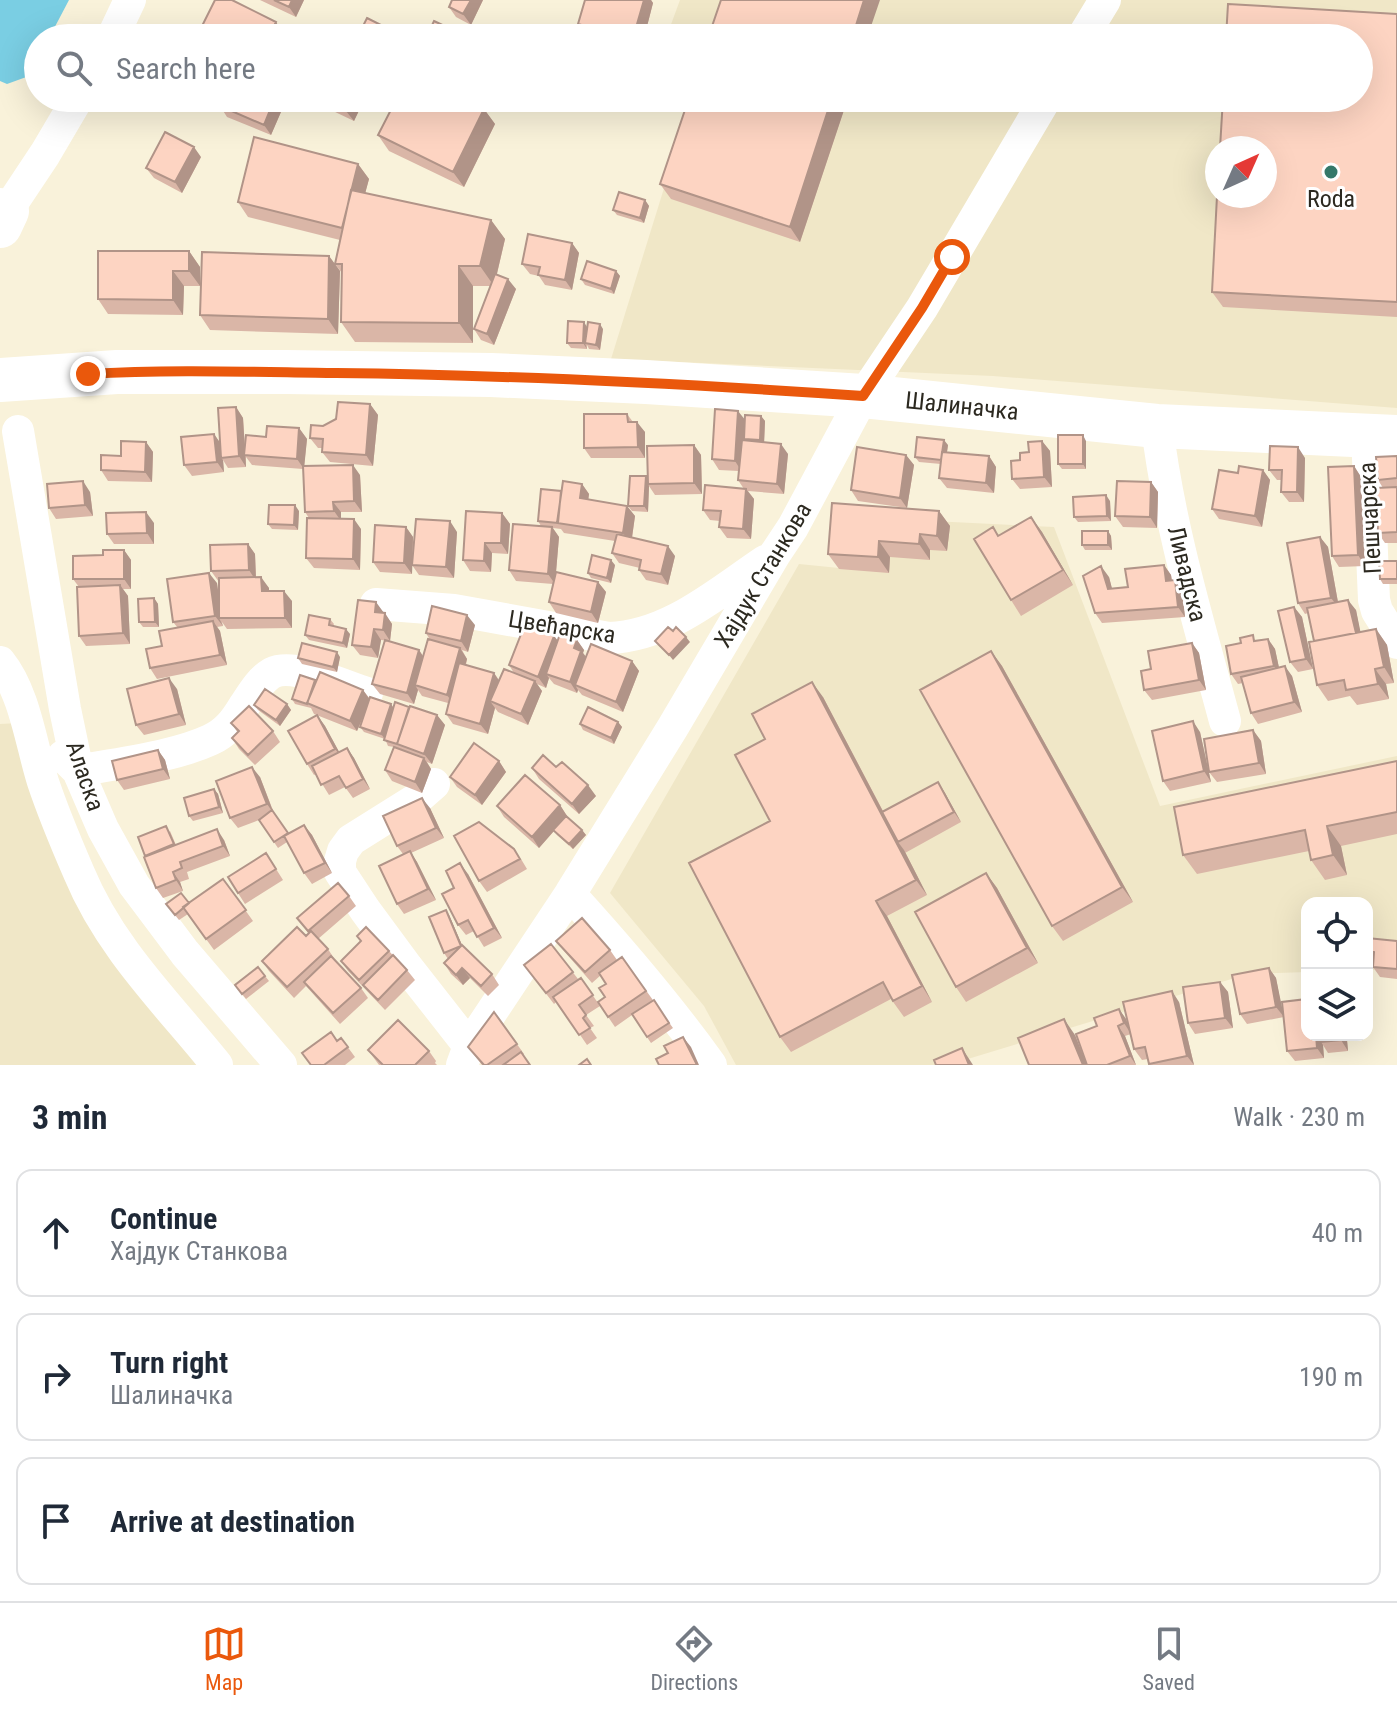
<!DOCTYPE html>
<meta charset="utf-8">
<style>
:root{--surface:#fff;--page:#f2f2f3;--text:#1f2937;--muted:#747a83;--line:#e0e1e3;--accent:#ea580c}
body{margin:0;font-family:"Roboto Condensed",sans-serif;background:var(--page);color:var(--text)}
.controls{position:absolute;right:24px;bottom:24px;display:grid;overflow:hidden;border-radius:16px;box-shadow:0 8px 32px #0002}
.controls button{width:72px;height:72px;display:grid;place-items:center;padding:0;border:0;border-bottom:2px solid var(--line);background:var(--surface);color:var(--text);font:40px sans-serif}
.compass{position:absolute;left:1205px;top:136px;width:72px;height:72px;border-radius:50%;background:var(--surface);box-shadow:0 8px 32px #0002;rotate:45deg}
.stop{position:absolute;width:24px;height:24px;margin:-18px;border:6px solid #ea580c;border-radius:50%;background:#fff}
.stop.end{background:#ea580c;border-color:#fff;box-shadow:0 2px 8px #0008}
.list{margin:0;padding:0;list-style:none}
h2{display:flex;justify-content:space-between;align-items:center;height:104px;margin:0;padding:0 32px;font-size:34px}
h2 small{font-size:26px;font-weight:400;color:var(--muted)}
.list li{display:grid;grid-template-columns:52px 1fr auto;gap:24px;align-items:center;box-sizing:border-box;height:128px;margin:0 16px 16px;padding:0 16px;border:2px solid var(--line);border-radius:16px}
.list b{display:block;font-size:30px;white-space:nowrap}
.list p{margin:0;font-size:26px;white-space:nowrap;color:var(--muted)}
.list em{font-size:26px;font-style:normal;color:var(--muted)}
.icon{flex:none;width:44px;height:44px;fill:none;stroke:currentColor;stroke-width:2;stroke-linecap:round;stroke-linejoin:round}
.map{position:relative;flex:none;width:1397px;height:1065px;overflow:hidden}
.search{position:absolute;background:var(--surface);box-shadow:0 8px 32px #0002;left:24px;right:24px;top:24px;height:88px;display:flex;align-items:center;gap:20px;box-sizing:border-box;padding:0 28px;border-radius:44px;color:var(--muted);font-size:30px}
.sheet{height:536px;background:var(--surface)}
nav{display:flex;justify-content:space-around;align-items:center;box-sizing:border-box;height:112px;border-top:2px solid var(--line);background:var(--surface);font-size:22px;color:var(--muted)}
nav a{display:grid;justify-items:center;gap:4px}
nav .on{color:var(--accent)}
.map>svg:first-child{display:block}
.built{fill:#f0e7c7;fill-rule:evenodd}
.water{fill:#7acee3}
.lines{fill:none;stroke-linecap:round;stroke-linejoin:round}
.street{stroke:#fff;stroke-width:32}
.secondary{stroke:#fff;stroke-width:44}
.wall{fill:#dab6a7}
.shaded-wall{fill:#b19488}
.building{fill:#fdd4c2;stroke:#b19488;stroke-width:2}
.route{stroke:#ea580c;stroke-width:10}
.poi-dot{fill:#357869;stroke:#fff;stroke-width:3}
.labels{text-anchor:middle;stroke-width:6;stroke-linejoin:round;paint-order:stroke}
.poi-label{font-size:24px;fill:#2c2920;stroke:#fff}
.street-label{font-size:24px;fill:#2c2920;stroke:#fff}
</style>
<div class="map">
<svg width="1397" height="1065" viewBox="0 0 1397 1065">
<rect width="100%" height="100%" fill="#f9f2da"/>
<!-- built -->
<path class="built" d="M680,0h717v408l-404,-32 -382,-17 81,-261h667v-60h-693zM1217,148h48v48h-48z
M851,517l203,10 106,279 237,-50v213l-30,1v-67h-60v69l-59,2 -300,91h-212l-32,-59 -94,-113 189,-329 40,4z
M19,723l81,214 104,128h-204v-341z"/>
<!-- water -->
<path class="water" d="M0,0h69l-20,38h-11v21l-9,17 -22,8 -7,-3z"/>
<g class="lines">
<!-- street -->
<path class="street" d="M112,38l18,-38
M1082,38l23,-38
M7,211l38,-57 33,-56
M1157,426c12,100 42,198 68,295
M18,431l47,278 13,62 25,58 31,56 51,68 96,112
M1367,435l7,165 3,11 20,32
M376,604l78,6 155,28c60,-2 108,-45 156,-77
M0,662c25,31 31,82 43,120 10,30 23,61 36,91 31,75 88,130 138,192
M63,756l15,15c40,-8 95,-14 132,-31 16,-7 25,-19 34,-34 8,-12 16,-26 28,-33 22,-11 72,13 95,20
M434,784l-16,14 -67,42 -8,11 -3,10v11l25,38 42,57 62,79
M570,894c50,55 98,111 141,171
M462,1065l7,-19 101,-152 103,-167 102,-173 18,-27 70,-131 59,-88 124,-210"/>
<!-- secondary -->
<path class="secondary" d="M0,210l7,1 -7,15
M0,380l117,-8h169l205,3 155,7 217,14 294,30 240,11"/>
</g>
<!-- wall -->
<path class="wall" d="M260,0h44l-8,17z
M483,0l-12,25 -15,-8 -7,-10z
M585,0h66l2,3 -9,35h-45l-13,-4 -8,-10z
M1397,14v303l-174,-10 -11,-15z
M223,98h84l-7,13 -19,-10 3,4 -13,30 -44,-18 -7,-11z
M309,98h56l-11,23 -44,-21z
M689,98h159l-48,144 -129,-43 -11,-15z
M484,109l11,15 -31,63 -75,-36 -11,-16z
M201,157l-19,36 -28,-15 -8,-10z
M358,164l11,15 -4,14 126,27 14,19 -8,35 19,15 -22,56 -13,-5 -7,-11 16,-43h-17v57l-118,-1 -14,-20 1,-49 -7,-9 5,-24 -92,-23 -10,-15z
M645,200l4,6 -5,17 -27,-8 -4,-5z
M572,243l7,10 -7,37 -27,-5 -6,-9 -9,-2 -8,-10z
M189,251l11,16v19h-16l-1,29 -75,-1 -10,-15z
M329,256l11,15 -2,63 -128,-4 -10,-15z
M616,271l4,5 -6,18 -29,-9 -4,-6z
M587,328l16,1 -3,21 -11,-1 -2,-4v4l-16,-1 -4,-5z
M370,404l8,11 -5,51 -43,-4 -8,-10 1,-4h-5l-8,-10 13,-12z
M236,407l7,11 2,29 21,-10 33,-9 8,11 -3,27 56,9 2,37h-21v7l20,10 -1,41 -46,-2 -8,-10 3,-40 -4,-6 -2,-43 -51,-4 -6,-8v10l-18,1 -5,-8 1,12 -32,4 -8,-11 30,-31 6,9z
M627,414l6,8 12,10v26h-54l-7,-10z
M761,416l4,5 -1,21 24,12 -4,40 -36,-3 6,8 -3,40 -24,-1 -8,-11 1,-6 -10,-1 -7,-10 41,-21 -6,-9 1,-9 -20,-1 -7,-11 33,-39z
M1042,441l8,10 2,36 -32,2 -8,-10 8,-19z
M1086,441v28h-24l-4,-5z
M146,442l7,10 -1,30 -44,-1 -7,-11 20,-14z
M694,445l7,10 1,39 -47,1 -6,-9 -1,26 -16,-1 -4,-5 20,-27z
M948,445l-1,7 42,4 7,11 -2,26 -47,-5 -8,-10 2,-14 -22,-2 -4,-5z
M906,455l8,10 -7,43 -49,-7 -7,-11z
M1397,456v87h-12l-7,-10 5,-45 -5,-8z
M1305,458l-1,44h-15l-8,-10 1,-12h-5l-8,-10z
M1354,466l7,11 4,89 -26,1 -7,-11z
M1263,470l7,10 -8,47 -43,-8 -7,-10 26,-36z
M1151,482l7,10 -1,36 -34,-1 -8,-11z
M582,484l7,10 -1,6 39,6 8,10 -3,22 43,18 -7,29 -22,-5 -7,-10 1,-2 -21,-5 -7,-10 3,-12 -51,-8 -3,-4 -8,-1 6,9 -3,35 42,10 8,10 -8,31 -42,-10 -7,-11 4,-18 -37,-3 -7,-11 32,-44 -3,-5 23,-30z
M90,492l3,24 -37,3 -7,-11z
M1110,501l1,20 -33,1 -4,-5z
M299,511l-1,19 -26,-1 -4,-5z
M939,511l11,15 -3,25 -17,-1v10l-40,-3 -1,16 -50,-4 -11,-15z
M502,513l8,11 -2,30 -16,-1 -1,19 -21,-1 -7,-11z
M1031,517l11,15 31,53 -52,31 -10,-16 -18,-73 6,9z
M154,523v21h-40l-7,-10z
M406,527l7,10 -1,37 -32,-2 -7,-10z
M1108,531l3,5 1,14h-27l-3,-5z
M457,532l-3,46 -35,-3 -7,-10z
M1320,537l8,10 10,55 18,8 4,22 16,-3 11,16 7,38 -8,1 3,15 -32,6 -7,-9 -22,5 -11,-16 -3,-44 -6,-28 -3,1 -7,-11z
M248,544l7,10 1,23 13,11v3l23,10v27l-65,1 -5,-7 1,4 -6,1 3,4 7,34 -70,14 -7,-11 12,-22 16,-18 -5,-6 44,-39 2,18v-19l-8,-11z
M124,550l7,10v29h-8l5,7 2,48 -44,2 -7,-10v-49l-6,-8 30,-24z
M1397,561v23h-14l-3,-5z
M615,565l-4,18 -20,-5 -3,-5z
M1164,565l7,10 1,5 10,10 3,27 -83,6 -7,-10 14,-36 3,12 16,-2z
M154,598l4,6 1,23h-16l-4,-5z
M1294,607l8,10 11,52 -15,3 -8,-10z
M384,613l8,11 -2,17 -9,-1 -3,18 -18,-3 -8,-10z
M330,619l4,5 -1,2 17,8 -3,14 -38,-8 -4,-5z
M475,625l-7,27 -6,-2 5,9 -1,6 28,8 5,7 15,-7 -5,-8 45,-29 4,5 19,-1 7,10 -1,3 3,4 46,4 7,10 -16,41 -41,-17 -4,-5 -1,3 -23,-9 -5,-6 -3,10 -9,-4 5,7 -14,34 -30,-13 -3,-4 -7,26 -35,-10 -7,-10 2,-11 -26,-7 -4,-6 -4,14 -34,-10 -8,-10 47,-34 4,6 7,-16 -4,-7z
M1268,639l7,10 4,19 13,8 10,36 -44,12 -7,-11 -8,-30 -5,1 -7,-10 26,-33z
M1192,643l7,10 7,37 -54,10 -8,-10z
M991,651l11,15 131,236 -70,39 -11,-15z
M340,657l-3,15 -35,-8 -4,-6z
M315,680l1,1 47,9 7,9 23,9 44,7 8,10 -13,39 -5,-2 4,7 -9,24 -30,-12 -7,-11 9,-23 -6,-1 -3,-7 -21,-7 -4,-5 3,-9 -6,13 -43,-17 -3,-6 -16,-4 -3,-5z
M177,689l9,36 -42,10 -8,-10z
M823,697l60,114 55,-29 7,11 16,29 -56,31 -1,-3 23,45 -40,21 45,86 -28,15 -13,-18 -100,53 -11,-15 -15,-298z
M287,704l4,6 -11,16 -22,-16 -4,-5z
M317,715l8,11 14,26 8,-4 7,10 16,31 -17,9 -8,-11 -16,8 -13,-21 -2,1 -7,-11z
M618,722l4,5 -8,17 -31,-14 -3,-6z
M231,723l42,8 7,11 -25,23 -16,-16 -7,-11 6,-5z
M1253,730l8,11 5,33 -49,8 -8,-10z
M1200,732l11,50 -41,9 -7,-10z
M158,750l7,10 5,19 -46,11 -7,-10z
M499,761l7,11 -24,33 -25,-18 -7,-10z
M1397,761v73l-56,12 6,29 -22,5 -14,-20 -2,-9 -112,23 -14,-19z
M532,768l64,28 -17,18 -40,-35z
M260,777l14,36 14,21 16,-9 8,10 20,38 -20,11 -8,-11 -17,-31 -9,6 -19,-28 -21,8 -8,-10z
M214,789l4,5 5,19 -30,8 -4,-5z
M560,805l7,11 15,14 4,5 -13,14 -16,-14 -3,-4 -15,17 -35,-31 -7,-11z
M430,808l14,30 -33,15 6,9 19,38 -32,14 -7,-10 6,-50 -6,-8z
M170,831l6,14 48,-5 6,16 -43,16 2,7 -9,3 3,9 -20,7 -7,-10 -10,-32z
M454,836l67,23 6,10 -40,23 -8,-11z
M266,853l17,27 -38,24 -7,-11z
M986,873l11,15 41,75 -72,39 -10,-15z
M468,874l34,64 -18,9 -10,-16 -8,4 -8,-10 -4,-37z
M223,879l30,42 -39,29 -26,-36 -9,6 -13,-16 23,-1z
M349,896l7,10 -38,33 10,10 7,11 26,28 7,10 -28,26 -34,-38 -12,12 -25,-27 -7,-10 47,-27 -12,-16z
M446,910l3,5 13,30 30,29 7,11 -11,11 -18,-18 -7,7 -12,-11 -7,-11 4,-4 -4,-6z
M357,936l32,15 18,19 8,10 -30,30 -37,-39 -7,-10 20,-19z
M1367,938l30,3v38l-17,-2 -7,-10v-6h-2l-4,-6z
M556,941l54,9 7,10 5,-3 51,71 -22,15 -19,-28 -17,12 -17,-25 7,-5 1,-13 -5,-9 -9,8 -28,-32z
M551,944l27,35 3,-1 19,28 -14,9 8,11 -4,2 7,10 -10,7 -30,-44 -3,3 -30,-39z
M258,967l11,14 -23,18 -11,-14z
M1269,968l7,10 7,38 24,19h45l1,5h-6l1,11 -20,2 -5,-8 1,13 -29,3 -8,-10 -3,-34 -37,7 -7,-10z
M1220,982l8,10 5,36 -38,6 -7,-11z
M1179,1002l15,63h-44l-2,-6 -6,1 -8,-11 -3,-15 -6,2 11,29h-107l46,-30 11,27 11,-36 22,-17 7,10 4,11z
M494,1012l30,42 -1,1 7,10h-48l-14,-18z
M341,1038l14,19 -10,8h-35z
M368,1050l61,1 7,10 -1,2 2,2h-58z"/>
<!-- shaded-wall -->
<path class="shaded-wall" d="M292,0h12l-8,17 -7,-10z
M471,0h12l-12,25 -8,-11z
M644,0h7l2,3 -9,35h-11z
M864,0h16l-13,38h-15z
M276,22l10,15v1h-16l-1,-2z
M453,30l5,8h-9z
M275,98h3l6,7 -13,30 -7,-10z
M300,98h7l-7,13 -4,-5z
M353,98h12l-11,23 -8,-10z
M832,98h16l-48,144 -10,-15z
M484,109l11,15 -31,63 -11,-15z
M194,147l7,10 -19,36 -7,-11z
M358,164l11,15 -17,64 -10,-15z
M645,200l4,6 -5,17 -4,-5z
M491,220l14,19 -11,47 -14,-20z
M572,243l7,10 -7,37 -7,-10z
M189,251l11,16v19l-11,-15z
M329,256l11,15 -2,63 -10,-15z
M459,266l14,20v57l-14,-20z
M173,271l11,15 -1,29 -10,-15z
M616,271l4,5 -6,18 -3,-5z
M508,279l8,10 -22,56 -7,-11z
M584,322l3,5 -2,16 2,6 -4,-6z
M600,324l3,5 -3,21 -4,-5z
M370,404l8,11 -5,51 -7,-11z
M236,407l7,11 3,49 -7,-11z
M738,411l8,10 -4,51 -7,-11z
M761,416l4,5 -1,24 -4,-5z
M637,422l8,10v26l-7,-11z
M299,428l8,11 -3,30 -7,-10z
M214,434l7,10v14l2,2 1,12 -7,-10z
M1083,435l3,6v28l-3,-5z
M944,440l4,5 -3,20 -3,-5z
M1042,441l8,10 2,36 -8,-10z
M146,442l7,10 -1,30 -7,-10z
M781,444l7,10 -4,40 -7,-10z
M694,445l7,10 1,39 -8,-11z
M1298,447l7,11 -1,44 -7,-10z
M906,455l8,10 -7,43 -7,-10z
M989,456l7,11 -2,26 -8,-10z
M353,465l7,10 2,37 -8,-11z
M1354,466l7,11 4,89 -7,-11z
M1263,470l7,10 -8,47 -7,-11z
M646,476l3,6 -1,2 1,2 -1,26 -4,-6z
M83,481l7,11 3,24 -8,-11z
M1151,482l7,10 -1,36 -7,-11z
M582,484l7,10 -2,15 -7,-11z
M746,489l8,10 -3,40 -8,-10z
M1106,495l4,6 1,20 -4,-5z
M333,502l8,10v9l-7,-10z
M295,505l4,6 -1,19 -4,-5z
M627,506l8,10 -4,28 -8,-11z
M939,511l11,15 -3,25 -10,-15z
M146,512l8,11v21l-7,-11z
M502,513l8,11 -2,30 -7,-11z
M1031,517l11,15 31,53 -10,-15z
M354,519l7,10 -1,41 -7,-11z
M450,521l7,11 -3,46 -8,-11z
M406,527l7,10 -1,37 -8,-11z
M552,527l7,10 -4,47 -7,-10z
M1108,531l3,5 1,14 -4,-5z
M920,534l10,16v10l-11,-16z
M1320,537l8,10 11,61 -8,-10z
M879,541l11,16 -1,16 -11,-16z
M485,543l7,10 -1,19 -7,-11z
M248,544l7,10 1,27 -7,-11z
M668,546l7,10 -7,29 -7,-11z
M124,550l7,10v29l-7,-10z
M611,560l4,5 -4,18 -4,-5z
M1164,565l7,10 2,16 -7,-10z
M1101,566l8,11 6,23 -7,-11z
M209,573l8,10 5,35h-3l4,8 -8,-10z
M261,577l8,11v13l-7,-10z
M1175,580l7,10 3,27 -7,-10z
M598,582l8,10 -8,31 -7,-11z
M120,585l8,11 2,48 -7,-11z
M284,591l8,10v27l-7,-10z
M154,598l4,6 1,23 -4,-5z
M1348,600l8,10 7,34 -7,-11z
M376,602l8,11 -9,-1z
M1294,607l8,10 11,52 -7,-10z
M385,613l7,11 -2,17 -7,-11z
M467,615l8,10 -7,27 -7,-11z
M213,621l7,10 7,34 -7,-10z
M346,629l4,5 -3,14 -4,-5z
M374,629l7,11 -3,18 -7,-11z
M1376,629l11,16 7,38 -10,-16z
M554,636l8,10 -16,28 3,4 -3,10 -8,-11z
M686,637l4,5 -17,18 -4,-5z
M1268,639l7,10 6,28 -7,-11z
M577,640l7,10 -1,3 6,8 -14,24 3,5 -1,3 -7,-11 4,-34z
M1192,643l7,10 7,37 -7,-10z
M460,648l7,11 -13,46 -7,-10z
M419,650l7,11 -11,24 3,5 -4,14 -7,-11z
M991,651l11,15 131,236 -11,-15z
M337,652l3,5 -3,15 -4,-5z
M632,661l7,10 -16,41 -7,-10z
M1285,666l7,10 10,36 -8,-10z
M1375,669l11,15 3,15 -11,-15z
M494,673l7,11 -11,17 5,7 -7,26 -8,-10z
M169,678l8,11 9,36 -7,-11z
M535,681l7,10 -14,34 -7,-11z
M812,682l11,15 76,145h-1l6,8 23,45 -11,-15z
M363,690l7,10 -13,31 -7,-10z
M287,704l4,6 -11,16 -4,-6z
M391,704l4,6 -10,29 -4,-5z
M317,715l8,11 18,33 -8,-10z
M437,715l8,10 -13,39 -8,-10z
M1193,721l7,11 11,50 -7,-11z
M618,722l4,5 -8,17 -3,-6z
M1253,730l8,11 5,33 -7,-11z
M347,748l7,10 16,31 -7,-10z
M158,750l7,10 5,19 -7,-10z
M424,758l7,11 -9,24 -7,-11z
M499,761l7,11 -24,33 -7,-10z
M252,767l8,10 14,37 -7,-10z
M938,782l7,11 16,29 -7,-10z
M588,785l8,11 -17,18 -7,-10z
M214,789l4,5 5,19 -4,-6z
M422,798l8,10 14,30 -8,-10z
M560,805l7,11 -28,32 -7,-11z
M304,825l8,10 20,38 -7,-10z
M1327,826l14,20 6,29 -14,-20z
M217,829l7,11 6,16 -7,-10z
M582,830l4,5 -13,14 -4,-5z
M410,851l7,11 19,38 -8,-11z
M460,863l8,11 34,64 -8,-10z
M173,872l7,10 3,9 -7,-11z
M986,873l11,15 41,75 -11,-15z
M876,901l11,15 45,86 -10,-16z
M446,910l3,5 16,37 -4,-6z
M462,968l8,10 -7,7 -7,-10z
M1269,968l7,10 8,39 -8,-10z
M1220,982l8,10 5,36 -8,-10z
M1172,991l7,11 15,63 -7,-9z
M1119,1009l7,10 5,15 -7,-11z
M1064,1019l11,16 12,30h-4z
M1118,1026l7,10 11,29 -6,-9z
M1316,1035h6l-1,7 2,3 1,13 -7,-10z
M1340,1035h4l3,5 1,11 -7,-11z
M683,1037l8,10 8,18h-2z
M962,1048l11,17h-4z"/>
<!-- building -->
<path class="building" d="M215,0h17l44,22 -7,14 3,2h-62l-11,-6z
M274,0h18l-3,7z
M452,0h19l-8,14 -14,-7z
M585,0h59l-11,38h-5l-50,-14z
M721,0h143l-12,38h-144z
M1228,4l169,10v288l-185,-10 5,-96h48v-48h-45l3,-50h136v-60h-133z
M367,18l32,16 -3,4h-39z
M434,21l19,9 -4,8h-23z
M223,98h52l-11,27 -44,-19z
M281,98h19l-4,8z
M320,98h33l-7,13z
M397,98h66l21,11 -31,63 -75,-37z
M689,98h143l-42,129 -130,-43z
M165,132l29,15 -19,35 -29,-14z
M254,137l104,27 -16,64 -104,-26z
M351,190l140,30 -11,46h-21v57l-118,-1 1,-58h-7z
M619,192l26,8 -5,18 -27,-8z
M528,234l44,9 -7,37 -27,-5 2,-8 -18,-3z
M98,251h91v20h-16v29l-75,-1z
M202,252l127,4 -1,63 -128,-4z
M587,261l29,10 -5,18 -30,-10z
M495,274l13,5 -21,55 -13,-5z
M568,321l16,1 -1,21h-16z
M588,322l12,2 -4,21 -11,-2z
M338,402l32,2 -4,51 -44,-3 1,-13 -13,-1 1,-13 12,1 13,-7z
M236,407l3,49 -18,2 -3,-50z
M715,409l23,2 -3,50 -23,-2z
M584,414h43l1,8h9l1,25 -54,1z
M745,415l16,1 -1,24 -16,-1z
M267,426l32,2 -2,31 -53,-4 2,-20 20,2z
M214,434l3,28 -33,3 -3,-28z
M1058,435h25v29h-25z
M917,437l27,3 -3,20 -26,-3z
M742,440l39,4 -4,40 -39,-4z
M121,441l25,1 -1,30 -44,-2v-15l20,1z
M1042,441l2,36 -32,2 -1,-18 9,-1v-7l9,-1 -1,-10z
M694,445v38l-46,1 -1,-38z
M1270,446l28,1 -1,45h-16l1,-22h-13z
M857,447l49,8 -6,43 -49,-8z
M942,452l47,4 -3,27 -47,-5z
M1397,456v22l-19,2 -2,-23z
M353,465l1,36 -21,1 1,9 -29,1 -2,-46z
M1239,466l24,4 -8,46 -43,-7 7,-39 19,3z
M1354,466l4,89 -26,1 -4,-89z
M630,476h16l-2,30h-16z
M83,481l2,24 -36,3 -2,-24z
M563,481l19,3 -2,14 47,8 -4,27 -66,-10z
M1117,481l34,1 -1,35 -35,-1z
M705,485l41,4 -3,40 -24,-2 2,-16 -18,-1z
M1397,487v45l-19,1 -2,-45z
M541,489l20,2 -3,32 -20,-2z
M1106,495l1,21 -33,1 -1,-20z
M832,503l107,8 -2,25 -17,-2 -1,10 -40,-3 -1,16 -50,-3z
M269,505h26l-1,20 -26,-1z
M466,511l36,2 -1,30h-16l-1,18 -21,-1z
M146,512l1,21 -40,1 -1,-21z
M1031,517l32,53 -52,30 -37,-61 19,-12 5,9z
M307,518l47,1 -1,40 -47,-1z
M416,519l34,2 -4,46 -34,-2z
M513,524l39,3 -4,47 -39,-4z
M375,525l31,2 -2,36 -31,-1z
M1082,531h26v14h-26z
M617,534l51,12 -7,28 -22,-4 2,-10 -29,-7z
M1320,537l11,61 -33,5 -11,-60z
M248,544l1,26 -38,1 -1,-26z
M103,550h21v29h-51v-23l30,-1z
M592,555l19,5 -4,18 -19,-5z
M1379,561h18v18h-17z
M1164,565l2,16 9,-1 3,27 -83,6 -12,-37 18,-10 7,23 20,-2 -3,-18z
M556,572l42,10 -7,30 -42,-10z
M209,573l6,43 -42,6 -6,-43z
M261,577l1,14h22l1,27h-66v-40z
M120,585l3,48 -44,3 -2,-49z
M154,598l1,24h-16l-1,-23z
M358,600l18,2 -1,10 10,1 -2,17 -9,-1 -3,18 -19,-2z
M1348,600l8,33 -42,8 -7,-33z
M432,606l35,9 -6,26 -35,-8z
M1294,607l12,52 -16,3 -12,-51z
M309,615l21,4 -1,6 17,4 -3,14 -38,-8z
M213,621l7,34 -70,13 -4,-19 16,-3 -3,-15z
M525,624l29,12 -16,41 -29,-12z
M668,627l5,4 3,-4 10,10 -17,18 -14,-14z
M1376,629l8,38 -9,2 3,15 -32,6 -2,-10 -27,5 -8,-43z
M560,634l17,6 -3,8 7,3 -11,31 -24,-8z
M1253,635l1,6 14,-2 6,27 -43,8 -5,-28 15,-3 -1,-5z
M428,639l32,9 -13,47 -32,-10z
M385,640l34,10 -12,43 -35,-9z
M302,643l35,9 -4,15 -35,-9z
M1192,643l7,37 -55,10 -3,-19 10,-2 -3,-18z
M591,644l41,17 -16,41 -41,-17z
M991,651l131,236 -70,39 -132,-236z
M459,663l35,10 -14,51 -34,-10z
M1285,666l9,36 -43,11 -10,-36z
M504,669l31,12 -14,33 -31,-13z
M320,672l43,18 -13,31 -43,-18z
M300,675l15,5 -8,24 -15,-5z
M169,678l10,36 -43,11 -9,-36z
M812,682l104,198 -40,21 46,85 -29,15 -10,-19 -103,55 -91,-174 81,-42 -35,-66 30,-16 -13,-25z
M265,689l22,15 -11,16 -22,-15z
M370,697l21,7 -10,30 -21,-7z
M395,702l14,5 -12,37 -13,-4z
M249,706l24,25 -25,24 -16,-17 7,-7 -8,-8z
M410,706l27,9 -13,39 -27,-10z
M588,707l30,15 -7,16 -31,-14z
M317,715l18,34 -28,15 -19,-33z
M1193,721l11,50 -41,10 -11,-50z
M1253,730l6,33 -50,9 -5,-33z
M474,743l25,18 -24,34 -25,-18z
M394,747l30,11 -9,24 -30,-12z
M347,748l16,31 -17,9 -7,-12 -18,9 -9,-19z
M158,750l5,19 -46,11 -5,-19z
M543,755l13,12 6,-5 26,23 -16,19 -40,-36z
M1397,761v51l-70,14 6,29 -22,5 -6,-30 -122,25 -9,-48z
M252,767l15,37 -37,14 -14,-37z
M525,775l35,30 -28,32 -35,-31z
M938,782l16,30 -56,30 -16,-30z
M214,789l5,18 -30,9 -5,-18z
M422,798l14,30 -39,18 -14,-30z
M272,810l16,23 -14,9 -15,-22z
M566,816l16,14 -13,14 -16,-14z
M479,822l35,27 6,10 -41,22 -25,-45z
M304,825l21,38 -21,10 -20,-37z
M166,826l8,18 -29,12 -7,-19z
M217,829l6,17 -43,16 2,6 -9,4 3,8 -20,8 -12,-31z
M410,851l18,38 -31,15 -18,-38z
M266,853l10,16 -38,24 -10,-16z
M460,863l34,65 -17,9 -9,-17 -10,5 -16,-31 12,-6 -8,-17z
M986,873l41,75 -71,39 -41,-75z
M223,879l23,31 -40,29 -23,-32z
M338,883l11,13 -41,35 -11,-13z
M181,893l8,10 -14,12 -9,-11z
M446,910l15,36 -17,7 -15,-36z
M582,918l28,32 -25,22 -29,-31z
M297,927l9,9 5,-5 17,18 -41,38 -25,-26z
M366,927l23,24 -30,29 -18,-19 20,-20 -4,-5z
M1367,938l30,3v28l-24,-2 1,-15 -7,-1z
M551,944l22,28 -27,21 -22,-28z
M462,945l30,29 -11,12 -19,-18 -6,7 -12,-12z
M393,955l14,15 -29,30 -15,-15z
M331,956l30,32 -28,25 -29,-31z
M622,957l24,34 -38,26 -10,-15 7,-5 -6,-9 7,-4 -7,-11z
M258,967l7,9 -23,18 -7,-9z
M1269,968l7,39 -36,7 -8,-39z
M581,978l12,17 -14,10 7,10 -3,3 7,10 -11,7 -26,-38z
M1220,982l5,36 -37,5 -5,-36z
M1172,991l15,65 -38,8 -4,-17 -11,2 -11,-47z
M1307,999v36h9l1,13 -30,3 -5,-49z
M654,1000l15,23 -22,14 -15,-23z
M1119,1009l5,14 -6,3 12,30 -23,9h-20l-11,-31 21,-8 -3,-8z
M494,1012l23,32 -30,21h-3l-16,-18z
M1064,1019l19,46h-54l-11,-27z
M398,1020l31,31 -14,14h-32l-15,-15z
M331,1032l6,9 4,-3 7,9 -24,18h-13l-9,-12z
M1320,1035h20l1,5 -20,2z
M683,1037l14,28h-38l-3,-6 12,-6 -4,-7z
M962,1048l7,17h-33l-2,-5z
M521,1052l9,13h-27z
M587,1059l4,6h-12z"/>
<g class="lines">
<!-- route -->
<path class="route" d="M88,374c82,-5 166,-2 248,-1 176,2 352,11 527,23l59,-88 30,-51"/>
</g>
<!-- markers -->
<circle class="poi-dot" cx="1331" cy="172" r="8"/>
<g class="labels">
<!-- poi labels -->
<g class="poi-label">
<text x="1331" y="207">Roda</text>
</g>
<!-- street labels -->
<g class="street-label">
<text transform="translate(962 406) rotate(6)" y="8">Шалиначка</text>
<text transform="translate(1370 518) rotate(-93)" y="8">Пешчарска</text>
<text transform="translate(1187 574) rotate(76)" y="8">Ливадска</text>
<text transform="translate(763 575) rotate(-59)" y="8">Хајдук Станкова</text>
<text transform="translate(562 627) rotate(9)" y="8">Цвећарска</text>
<text transform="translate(85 776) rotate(71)" y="8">Аласка</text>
</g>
</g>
</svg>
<div class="controls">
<button><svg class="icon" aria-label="locate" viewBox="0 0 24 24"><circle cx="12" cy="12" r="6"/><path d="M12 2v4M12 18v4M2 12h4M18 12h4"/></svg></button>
<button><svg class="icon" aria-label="layers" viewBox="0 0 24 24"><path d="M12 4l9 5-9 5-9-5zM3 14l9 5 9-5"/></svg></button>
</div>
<svg class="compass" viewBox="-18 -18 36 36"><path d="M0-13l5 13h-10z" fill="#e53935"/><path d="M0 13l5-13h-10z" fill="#747a83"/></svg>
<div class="stop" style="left:952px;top:257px"></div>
<div class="stop end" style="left:88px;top:374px"></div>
<div class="search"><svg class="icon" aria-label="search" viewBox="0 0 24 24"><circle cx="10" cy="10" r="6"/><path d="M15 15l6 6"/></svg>Search here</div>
</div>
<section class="sheet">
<h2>3 min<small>Walk · 230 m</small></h2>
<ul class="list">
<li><svg class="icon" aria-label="ahead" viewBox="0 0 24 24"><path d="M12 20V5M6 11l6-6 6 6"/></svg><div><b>Continue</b><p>Хајдук Станкова</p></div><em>40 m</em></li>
<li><svg class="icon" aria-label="right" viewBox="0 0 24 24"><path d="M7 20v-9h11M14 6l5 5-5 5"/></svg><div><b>Turn right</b><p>Шалиначка</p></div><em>190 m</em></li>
<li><svg class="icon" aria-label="arrive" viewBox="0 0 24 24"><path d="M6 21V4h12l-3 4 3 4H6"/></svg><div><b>Arrive at destination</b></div></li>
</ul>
</section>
<nav>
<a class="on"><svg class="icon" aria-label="map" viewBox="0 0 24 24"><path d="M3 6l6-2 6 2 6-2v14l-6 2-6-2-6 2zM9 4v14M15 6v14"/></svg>Map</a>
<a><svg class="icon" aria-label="directions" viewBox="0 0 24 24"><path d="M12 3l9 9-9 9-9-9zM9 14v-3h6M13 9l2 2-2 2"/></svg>Directions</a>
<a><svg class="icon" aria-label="saved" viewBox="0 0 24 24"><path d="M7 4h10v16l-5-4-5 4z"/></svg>Saved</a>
</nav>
